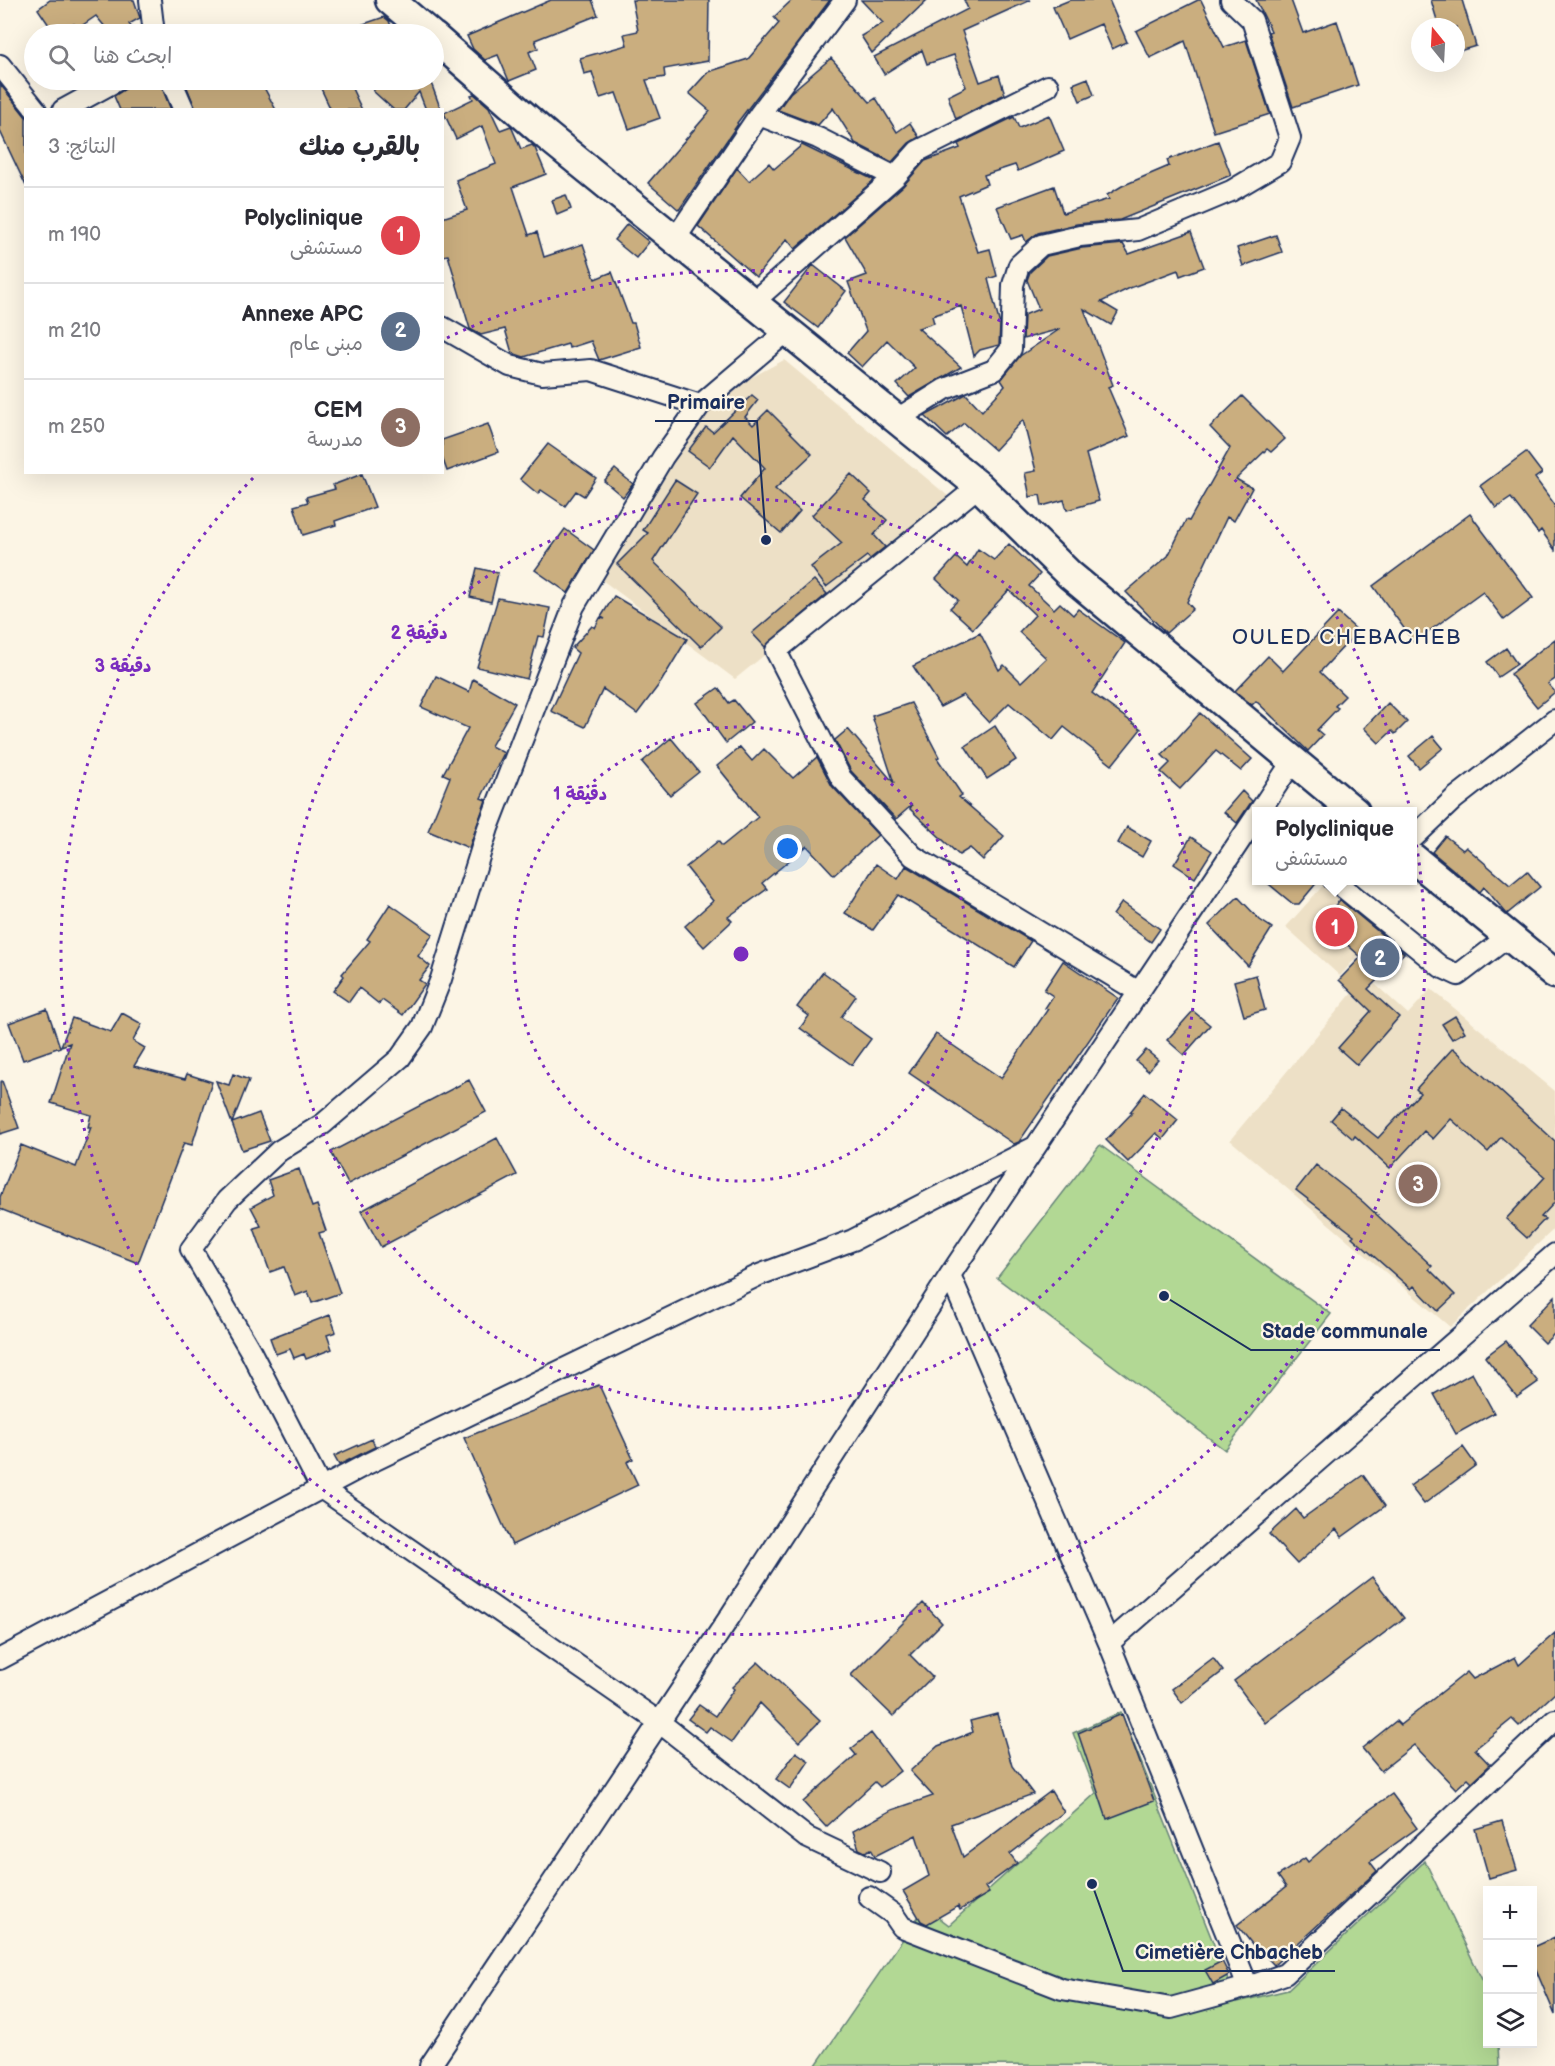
<!DOCTYPE html>
<html lang="ar">
<meta charset="utf-8">
<style>
:root{--surface:#fff;--page:#f2f2f3;--text:#2b2b33;--muted:#7c7c81;--line:#e1e1e2;--accent:#db2777}
body{margin:0;font-family:"Balsamiq Sans","Playpen Sans Arabic",sans-serif;background:var(--page);color:var(--text);direction:rtl}
.controls{position:absolute;right:18px;bottom:18px;display:grid;overflow:hidden;border-radius:0px;box-shadow:0 6px 24px #0002}
.controls button{width:54px;height:54px;display:grid;place-items:center;padding:0;border:0;border-bottom:2px solid var(--line);background:var(--surface);color:var(--text);font:30px sans-serif}
.compass{position:absolute;left:1411px;top:18px;width:54px;height:54px;border-radius:50%;background:var(--surface);box-shadow:0 6px 24px #0002;rotate:342deg}
.you{position:absolute;left:788px;top:849px;width:21px;height:21px;margin:-15px;border:4px solid #fff;border-radius:50%;background:#1a73e8;box-shadow:0 0 0 9px #1a73e833}
.badge{display:grid;place-items:center;width:39px;height:39px;border-radius:50%;background:var(--accent);color:#fff;font-size:20px;font-weight:700}
.pin{position:absolute;translate:-50% -50%;border:3px solid #fff;box-shadow:0 2px 6px #0006}
.popup{position:absolute;left:1252px;top:807px;width:165px;height:78px;box-sizing:border-box;display:grid;place-content:center;border-radius:0px;background:var(--surface);filter:drop-shadow(0 2px 4px #0005);font-size:20px;white-space:nowrap;color:var(--muted)}
.popup b{font-size:22px;color:var(--text)}
.popup::after{content:'';position:absolute;left:50%;top:100%;margin-left:-12px;border:12px solid transparent;border-top-color:var(--surface)}
.list{margin:0;padding:0;list-style:none}
h2{display:flex;justify-content:space-between;align-items:center;height:78px;margin:0;padding:0 24px;font-size:26px}
h2 small{font-size:20px;font-weight:400;color:var(--muted)}
.list li{display:grid;grid-template-columns:39px 1fr auto;gap:18px;align-items:center;box-sizing:border-box;height:96px;padding:0 24px;border-top:2px solid var(--line)}
.list b{display:block;font-size:22px;white-space:nowrap}
.list p{margin:0;font-size:20px;white-space:nowrap;color:var(--muted)}
.list em{font-size:20px;font-style:normal;color:var(--muted)}
.icon{flex:none;width:33px;height:33px;fill:none;stroke:currentColor;stroke-width:2;stroke-linecap:round;stroke-linejoin:round}
.map{position:relative;flex:none;width:1555px;height:2066px;overflow:hidden;direction:ltr}
.search{position:absolute;background:var(--surface);box-shadow:0 6px 24px #0002;left:24px;top:24px;width:420px;height:66px;display:flex;align-items:center;gap:15px;box-sizing:border-box;padding:0 21px;border-radius:33px;color:var(--muted);font-size:22px}
.panel{position:absolute;background:var(--surface);box-shadow:0 6px 24px #0002;left:24px;top:108px;width:420px;height:366px;border-radius:0px;direction:rtl}
.map>svg:first-child{display:block}
.built{fill:#ede0c6}
.green{fill:#b2d894;stroke:#668479;stroke-width:1.5}
.building{fill:#caae7f;stroke:#1b2f5e;stroke-width:1.5}
.lines{fill:none;stroke-linecap:round;stroke-linejoin:round}
.minor-casing{stroke:#1b2f5e;stroke-width:24}
.secondary-casing{stroke:#1b2f5e;stroke-width:33}
.minor{stroke:#fcf5e5;stroke-width:20}
.secondary{stroke:#fcf5e5;stroke-width:28}
.ring{fill:none;stroke:#7b2cbf;stroke-width:3;stroke-dasharray:3 6}
.labels{text-anchor:middle;stroke-width:4.5;stroke-linejoin:round;paint-order:stroke}
.quarter-label{font-size:21px;letter-spacing:1.5px;fill:#1b2f5e;stroke:#fcf5e5}
.centre{fill:#7b2cbf;stroke:#fcf5e5;stroke-width:3}
.ring-label{font-size:18px;text-anchor:middle;font-weight:bold;fill:#7b2cbf;stroke:#fcf5e5;stroke-width:4.5;stroke-linejoin:round;paint-order:stroke}
.leader{fill:none;stroke:#1b2f5e;stroke-width:2}
.callout-dot{fill:#1b2f5e;stroke:#fcf5e5;stroke-width:2}
.callout-label{font-size:20px;text-anchor:middle;font-weight:bold;fill:#1b2f5e;stroke:#fcf5e5;stroke-width:4.5;stroke-linejoin:round;paint-order:stroke}
</style>
<div class="map">
<svg width="1555" height="2066" viewBox="0 0 1555 2066">
<rect width="100%" height="100%" fill="#fcf5e5"/>
<filter id="ink" filterUnits="userSpaceOnUse"><feTurbulence type="fractalNoise" baseFrequency=".0167" numOctaves="2"/><feDisplacementMap in="SourceGraphic" scale="12" xChannelSelector="R" yChannelSelector="G"/><feConvolveMatrix kernelMatrix="1 2 1 2 8 2 1 2 1" color-interpolation-filters="sRGB"/></filter>
<g filter="url(#ink)">
<!-- built -->
<path class="built" d="M784,360l170,141 -219,178 -133,-99 97,-164 1,-11z
M1327,881l56,46 -43,49 -54,-49z
M1366,976l42,38 23,-25 124,102v137l-105,99 -220,-187z"/>
<!-- green -->
<path class="green" d="M1100,1145l231,169 -106,136 -228,-172z
M1121,1712l116,290 51,-12 137,-129 62,129 1,54h10l1,22 -683,-1 109,-158 24,18 147,-132 -23,-60z"/>
<!-- building -->
<path class="building" d="M50,0h84l6,18 -11,6 8,10h-26l-15,-18 -19,13 -3,-5 -19,10 -17,-25z
M551,0h41l6,15 -63,25 3,8 -9,4 7,18 -27,11 -11,-26 -13,5 -12,-11 -6,-13z
M632,0h77l-1,61 -44,8 1,8 -19,3 14,38 -31,11 -13,-36 -16,5 -8,-26 -8,2 -4,-16 47,-13 -3,-11 14,-3z
M792,0h38l-93,123 1,1 -59,86 -31,-27 62,-72 -21,-18 19,-21 40,-13 31,-36 -5,-6z
M861,0h66l-55,53 -11,-17 22,-13z
M964,0h67l-69,31 18,51 19,-7 6,19 -49,25 -8,-23 18,-9 -12,-32 -27,9 -5,-14 -38,24 -10,-17 94,-48z
M1070,0h39l18,42 -15,7 -11,-25 -34,15 -14,-32z
M1198,0h3l23,47 22,-7 24,74 -56,18 -29,-91 -35,17 -14,-27z
M1256,0h35l12,33 34,-12 21,64 -65,22 -25,-75 3,-1z
M1431,0h31l14,46 -20,6v-25h-17z
M384,17l5,4 5,13h-53l-1,-2z
M831,58l39,44 6,-4 21,34 13,-9 9,14 -10,6 -17,19 -37,-19 -22,-35 -15,17 -40,-15 12,-17z
M1088,78l6,17 -14,6 -7,-17z
M130,80h29l12,30h-51l-6,-14 14,-9z
M184,80h42l3,6 13,-6h18l16,30h-80z
M317,80h31l14,30h-31z
M383,80h47l11,30h-15l-7,-18 -15,18h-10l-21,-19z
M0,84l26,33v69l-26,-55z
M474,94l15,13 11,23 11,-4 10,23 11,-4 3,3 11,26 -33,13 16,48 8,-3 7,25 39,-13 12,35 17,-7 19,51h3l7,24 -42,13 -8,-19 -22,7 -1,-4 -44,13 -12,-4 -7,-24 -24,6 -11,-6 -22,-74 -6,1v-38l25,-8 -11,-30 40,-16 -14,-38 -26,13 -12,-26 29,-14 -2,-4z
M1049,115l15,36 -46,20 -3,-6 -31,10 3,9 -28,12 19,56 12,-3 7,27 -9,3 12,46 -1,20 -19,5 -6,6 -13,-50 -29,10 2,7 -16,5 43,39 -52,30 -12,-13 18,-16 -28,-28 -25,27 -15,-14 19,-22 -18,-49 19,-7 -22,-38 58,-51 22,-25 35,-13 -2,-4 56,-27 5,11z
M1218,141l13,34 -111,45 -43,4 -39,9 -12,9 -3,-7 -12,4 -14,-32 57,-21 9,27 46,-14 -2,-4 15,-9 47,-20 -2,-6z
M802,145l72,35 -79,69 -8,-10 -31,38 -58,-51 39,-58 12,13 20,-18 5,6z
M566,195l5,14 -14,6 -5,-15z
M627,224l22,18 -13,16 -22,-18z
M1191,232l13,35 -24,9 -2,-6 -48,18 -29,14 17,10 -7,13 -27,-16 29,76 -5,2 21,49 -43,18 13,47 -32,9 -3,-10 -22,6 -2,-11 -10,2 -5,-24 11,-2 -13,-51 -28,30 -31,-27 -17,14 -22,-21 41,-22 16,17 23,-25 -4,-6 19,-24 40,-27 -37,10 1,-24 15,-6 -12,-29 3,-8 17,-16 35,-8 41,-4 6,10z
M1276,235l6,17 -39,14 -6,-18z
M813,265l33,26 -28,37 -34,-26z
M752,395l6,5 -13,17 8,8 15,-15 44,44 -37,35 25,22 -19,22 -41,-35 25,-30 -32,-33 -23,32 -22,-16 18,-24 7,5z
M1242,396l43,43 -14,13 -4,-3 -31,30 16,9 -18,33 -7,-4 -40,85 6,7 -27,24 -40,-41 42,-36 18,-36 3,1 41,-73 -20,-21z
M488,424l10,28 -51,19 -5,-14v-17z
M548,444l48,34 -12,18 -8,-5 -11,15 -24,-16 -3,4 -18,-15z
M1526,452l16,21 -7,5 20,27v45l-14,-20 -3,3 -27,-35 -15,10 -16,-22z
M615,469l18,15 -10,13 -19,-16z
M362,474l13,33 -40,14 1,4 -33,10 -9,-29 14,-4 -2,-5 29,-8 -2,-4z
M851,474l20,19 -6,7 22,20 -13,15 11,12 -15,12 -3,-3 -41,31 -15,-20 31,-24 -30,-28z
M675,480l22,14 -44,67 68,66 -20,20 -84,-83 31,-31 -5,-3z
M1470,514l63,84 -29,22 -21,-28 -69,50 -41,-56z
M565,529l29,21 -26,43 -33,-23z
M1009,544l31,30 -11,12 25,23 6,-6 13,12 5,-6 47,34 -33,50 49,36 -29,36 -48,-38 -11,13 -44,-37 -20,20 -26,-28 -23,12 -27,-41 67,-33 19,37 5,-5 17,17 25,-24 -27,-26 16,-17 -26,-25 -36,39 -23,-21 8,-8 -22,-21 20,-22 11,10 11,-18 16,11z
M477,568l21,5 -7,29 -21,-5z
M814,580l13,14 -62,53 -13,-14z
M614,596l73,43 -26,43 -24,32 -34,-25 -18,38 -34,-16 27,-58 -6,-5 20,-22 3,2 5,-10 5,1 -4,-2z
M498,598l52,10 -6,29 -6,-1 -11,43 -50,-12z
M1338,613l20,18 -38,41 25,24 -10,10 3,2 -21,22 6,5 -15,16 -52,-50 -4,4 -17,-14 33,-35 15,15z
M1555,639v40l-7,5 7,8 -18,15 -27,-33z
M1506,648l11,16 -19,13 -11,-15z
M436,676l33,16 4,-13 42,24 -24,43 13,7 -23,45 5,2 -17,48 -41,-17 22,-54 -7,-3 25,-46 -47,-21z
M718,688l11,15 5,-3 18,22 -26,21 -29,-40z
M911,703l28,54 -2,1 25,37 -3,2 45,39 -21,24 -13,-12 -11,7 -49,-46 2,-4 -16,14 -45,-48 -16,-31 13,-11 46,54 -22,-67z
M1388,703l19,19 -12,12 -3,-3 -13,12 -15,-15z
M1200,713l52,46 -11,12 -25,-20 -36,38 -19,-17 9,-9 -8,-8z
M995,726l21,34 -29,19 -22,-33z
M1433,736l10,12 -24,20 -10,-12z
M671,738l28,34 -29,23 -28,-33z
M740,747l12,14 12,-12 29,29 24,-21 15,29 46,49 -44,40 -27,-29 -45,37 5,6 -39,28 4,4 -28,26 -19,-21 28,-25 -27,-34 32,-26 4,5 36,-29 -41,-51z
M1242,791l10,10 -15,22 -13,-11z
M1127,827l24,14 -9,16 -24,-14z
M1445,836l18,14 3,-3 44,38 17,-14 13,16 -33,27 -23,-27 -4,5 -48,-40z
M1191,837l21,14 -17,27 -21,-14z
M876,864l22,15 8,-13 125,75 -17,26 -116,-72 -25,35 -28,-17z
M1264,880h55l-20,24h-6z
M1238,897l22,23 12,8 -24,38 -39,-41z
M1340,900l64,53 -36,36 31,28 -42,48 -19,-17 33,-37 -32,-31 22,-23 -40,-36z
M1122,902l38,27 -9,13 -38,-27z
M390,904l43,30 -15,22 12,10 -11,14 6,4 -22,31 -21,-15 -3,4 -20,-16 -10,14 -16,-11 11,-15 -2,-2 28,-33 -3,-2z
M1063,961l55,37 -99,144 -5,2 -105,-71 27,-39 65,44 47,-69 -3,-1 8,-12 -9,-6z
M823,972l33,24 -15,21 30,22 -19,26 -52,-37 9,-12 -12,-9z
M1256,975l9,35 -21,6 -10,-35z
M47,1009l13,38 -37,13 -14,-37z
M1193,1011l17,14 -26,30 -17,-15z
M122,1013l20,11 -9,17 12,7 -11,18 51,13 2,-5 25,8 -20,63 -8,-2 -46,120 -138,-54v-12l21,-52 55,22 15,-40h-3l3,-12 -40,-12 19,-60 -9,3 11,-28 39,14z
M1455,1016l10,16 -13,7 -10,-15z
M1453,1048l102,93v61l-14,15 4,2 -18,19 -21,-19 39,-42 -44,-40 -13,15 -37,-33 -18,20 -9,-8 -34,37 -35,-32 -2,3 -22,-19 10,-12 37,30 42,-45 -4,-4z
M1146,1050l12,10 -10,11 -12,-10z
M233,1074l16,6 -17,43 27,-10 11,28 -28,9 -26,-69 13,4z
M469,1080l17,32 -138,72 -17,-32z
M2,1081l17,47 -19,6v-52z
M1145,1093l33,27 -15,19 -7,-6 -28,29 -22,-22 26,-27 -2,-1z
M497,1138l20,37 -136,72 -20,-36z
M1316,1165l47,37 69,64 -3,3 26,26 -17,16 -24,-25 -3,3 -59,-52 2,-2 -58,-45z
M299,1169l13,38 5,-2 9,26 -7,2 21,60 -28,10 -4,-12 -13,5 -11,-29 -14,5 -16,-44 7,-2 -10,-19 22,-12 -5,-15z
M1555,1296v37l-10,10 -18,-18z
M330,1315l6,17 -9,3 5,14 -26,10 -2,-5 -10,4 -4,-9 -14,5 -6,-16z
M1506,1341l32,41 -21,15 -32,-40z
M1472,1373l22,40 -38,21 -22,-40z
M599,1385l34,74 -6,3 11,23 -126,60 -48,-107z
M372,1439l3,8 -36,18 -5,-9z
M1463,1447l13,18 -52,39 -14,-18z
M1363,1475l22,31 -43,31 -6,-8 -39,35 -28,-30 27,-25 7,9z
M1372,1577l32,41 -139,105 -31,-42z
M923,1603l19,20 -32,32 22,22 -39,39 -42,-41z
M1555,1633v60l-36,33 -7,-7 -37,30 15,16 -18,17 -4,-4 -12,11 -42,-44 -33,26 -19,-23 34,-27 4,4 67,-53 6,7 42,-22 4,8z
M1213,1658l10,13 -41,32 -10,-14z
M758,1662l62,59 -21,21 -39,-39 -28,39 -22,-15 -4,5 -18,-13 11,-14 16,11 19,-27 -2,-2z
M997,1714l15,52 21,28 -82,30 12,33 88,-66 13,21 -54,42 7,9 -32,24 4,6 -29,17 -2,-4 -31,18 -6,-3 -18,-30 26,-15 -13,-41 -41,21 -4,-7 -6,3 -6,-3 -6,-18 39,-21 41,-14 -23,-25 28,-25 35,-14 -3,-11z
M1122,1714l32,87 -47,18 -29,-86z
M871,1733l29,38 -20,16 -5,-5 -49,45 -23,-25 53,-47 -5,-6z
M796,1752l13,9 -19,28 -14,-10z
M1392,1794l25,34 -47,34 7,9 -103,94 -16,-17 -2,1 -19,-24 49,-38 -8,-11 27,-18 3,4 54,-47z
M1502,1821l15,49 -28,8 -14,-49z
M1555,1937v78l-22,-52v-16z
M1222,1961l7,14 -16,9 -8,-14z"/>
<g class="lines">
<defs>
<path id="minor" d="M150,0l4,34
M0,65l36,45
M171,80l13,30
M63,110l55,-30
M895,177l23,-26 130,-65
M675,239l84,-124 86,-115
M752,303l143,-126 -77,-39 -59,-23
M442,327l68,39 32,8 49,-4 109,35
M786,332l-86,73 -37,52 -89,149 -86,222 -47,151 -19,48 -22,31 -77,66 -44,27 -52,49 -36,49 59,101 71,138 338,234 147,115 74,35
M897,419l48,-30 49,-19 17,-21 2,-64 6,-20 22,-20 39,-9 58,-6 93,-39 49,-29 10,-24 -38,-118 -21,-20
M979,486l-203,165 65,127 72,78 226,136
M1259,812l33,-50
M1413,838l41,-39 101,-79
M1334,880l107,87 17,8 51,-39
M950,1275l159,368 139,344 37,-13 270,-254
M1109,1643l446,-389
M0,1659l367,-195 392,-189 94,-35 182,-93
M869,1897l24,17 9,13 160,62 109,19 77,-21
M430,2066l299,-448 221,-343 307,-460"/>
<path id="secondary" d="M390,0l40,34
M434,37l113,99 432,350 91,89 285,237
M1413,858l142,116"/>
</defs>
<!-- minor casing -->
<use href="#minor" class="minor-casing"/>
<!-- secondary casing -->
<use href="#secondary" class="secondary-casing"/>
<!-- minor -->
<use href="#minor" class="minor"/>
<!-- secondary -->
<use href="#secondary" class="secondary"/>
</g>
</g>
<!-- distance rings -->
<g class="ring">
<circle cx="741" cy="954" r="227"/>
<circle cx="741" cy="954" r="455"/>
<path d="M447 338A682 682 0 1 1 255 476"/>
</g>
<g class="labels">
<!-- quarter labels -->
<g class="quarter-label">
<text x="1347" y="644">OULED CHEBACHEB</text>
</g>
</g>
<circle cx="741" cy="954" r="9" class="centre"/>
<g class="ring-label">
<text x="419" y="639">2 دقيقة</text>
<text x="123" y="672">3 دقيقة</text>
<text x="580" y="800">1 دقيقة</text>
</g>
<!-- callouts -->
<path class="leader" d="M766 540L757 421H655M1164 1296L1251 1350H1440M1092 1884L1123 1971H1335"/>
<g class="callout-dot">
<circle cx="766" cy="540" r="6"/>
<circle cx="1164" cy="1296" r="6"/>
<circle cx="1092" cy="1884" r="6"/>
</g>
<g class="callout-label">
<text x="706" y="409">Primaire</text>
<text x="1345" y="1338">Stade communale</text>
<text x="1229" y="1959">Cimetière Chbacheb</text>
</g>
</svg>
<div class="controls">
<button>+</button>
<button>−</button>
<button><svg class="icon" aria-label="layers" viewBox="0 0 24 24"><path d="M12 4l9 5-9 5-9-5zM3 14l9 5 9-5"/></svg></button>
</div>
<svg class="compass" viewBox="-18 -18 36 36"><path d="M0-13l5 13h-10z" fill="#e53935"/><path d="M0 13l5-13h-10z" fill="#7c7c81"/></svg>
<div class="you"></div>
<div class="pin badge" style="left:1335px;top:927px;background:#e0444e">1</div>
<div class="popup"><b>Polyclinique</b>مستشفى</div>
<div class="pin badge" style="left:1380px;top:958px;background:#5c6f8a">2</div>
<div class="pin badge" style="left:1418px;top:1184px;background:#8d6e63">3</div>
<div class="search"><svg class="icon" aria-label="search" viewBox="0 0 24 24"><circle cx="10" cy="10" r="6"/><path d="M15 15l6 6"/></svg>ابحث هنا</div>
<section class="panel">
<h2>بالقرب منك<small>النتائج: 3</small></h2>
<ul class="list">
<li><span class="badge" style="background:#e0444e">1</span><div><b>Polyclinique</b><p>مستشفى</p></div><em>190 m</em></li>
<li><span class="badge" style="background:#5c6f8a">2</span><div><b>Annexe APC</b><p>مبنى عام</p></div><em>210 m</em></li>
<li><span class="badge" style="background:#8d6e63">3</span><div><b>CEM</b><p>مدرسة</p></div><em>250 m</em></li>
</ul>
</section>
</div>
